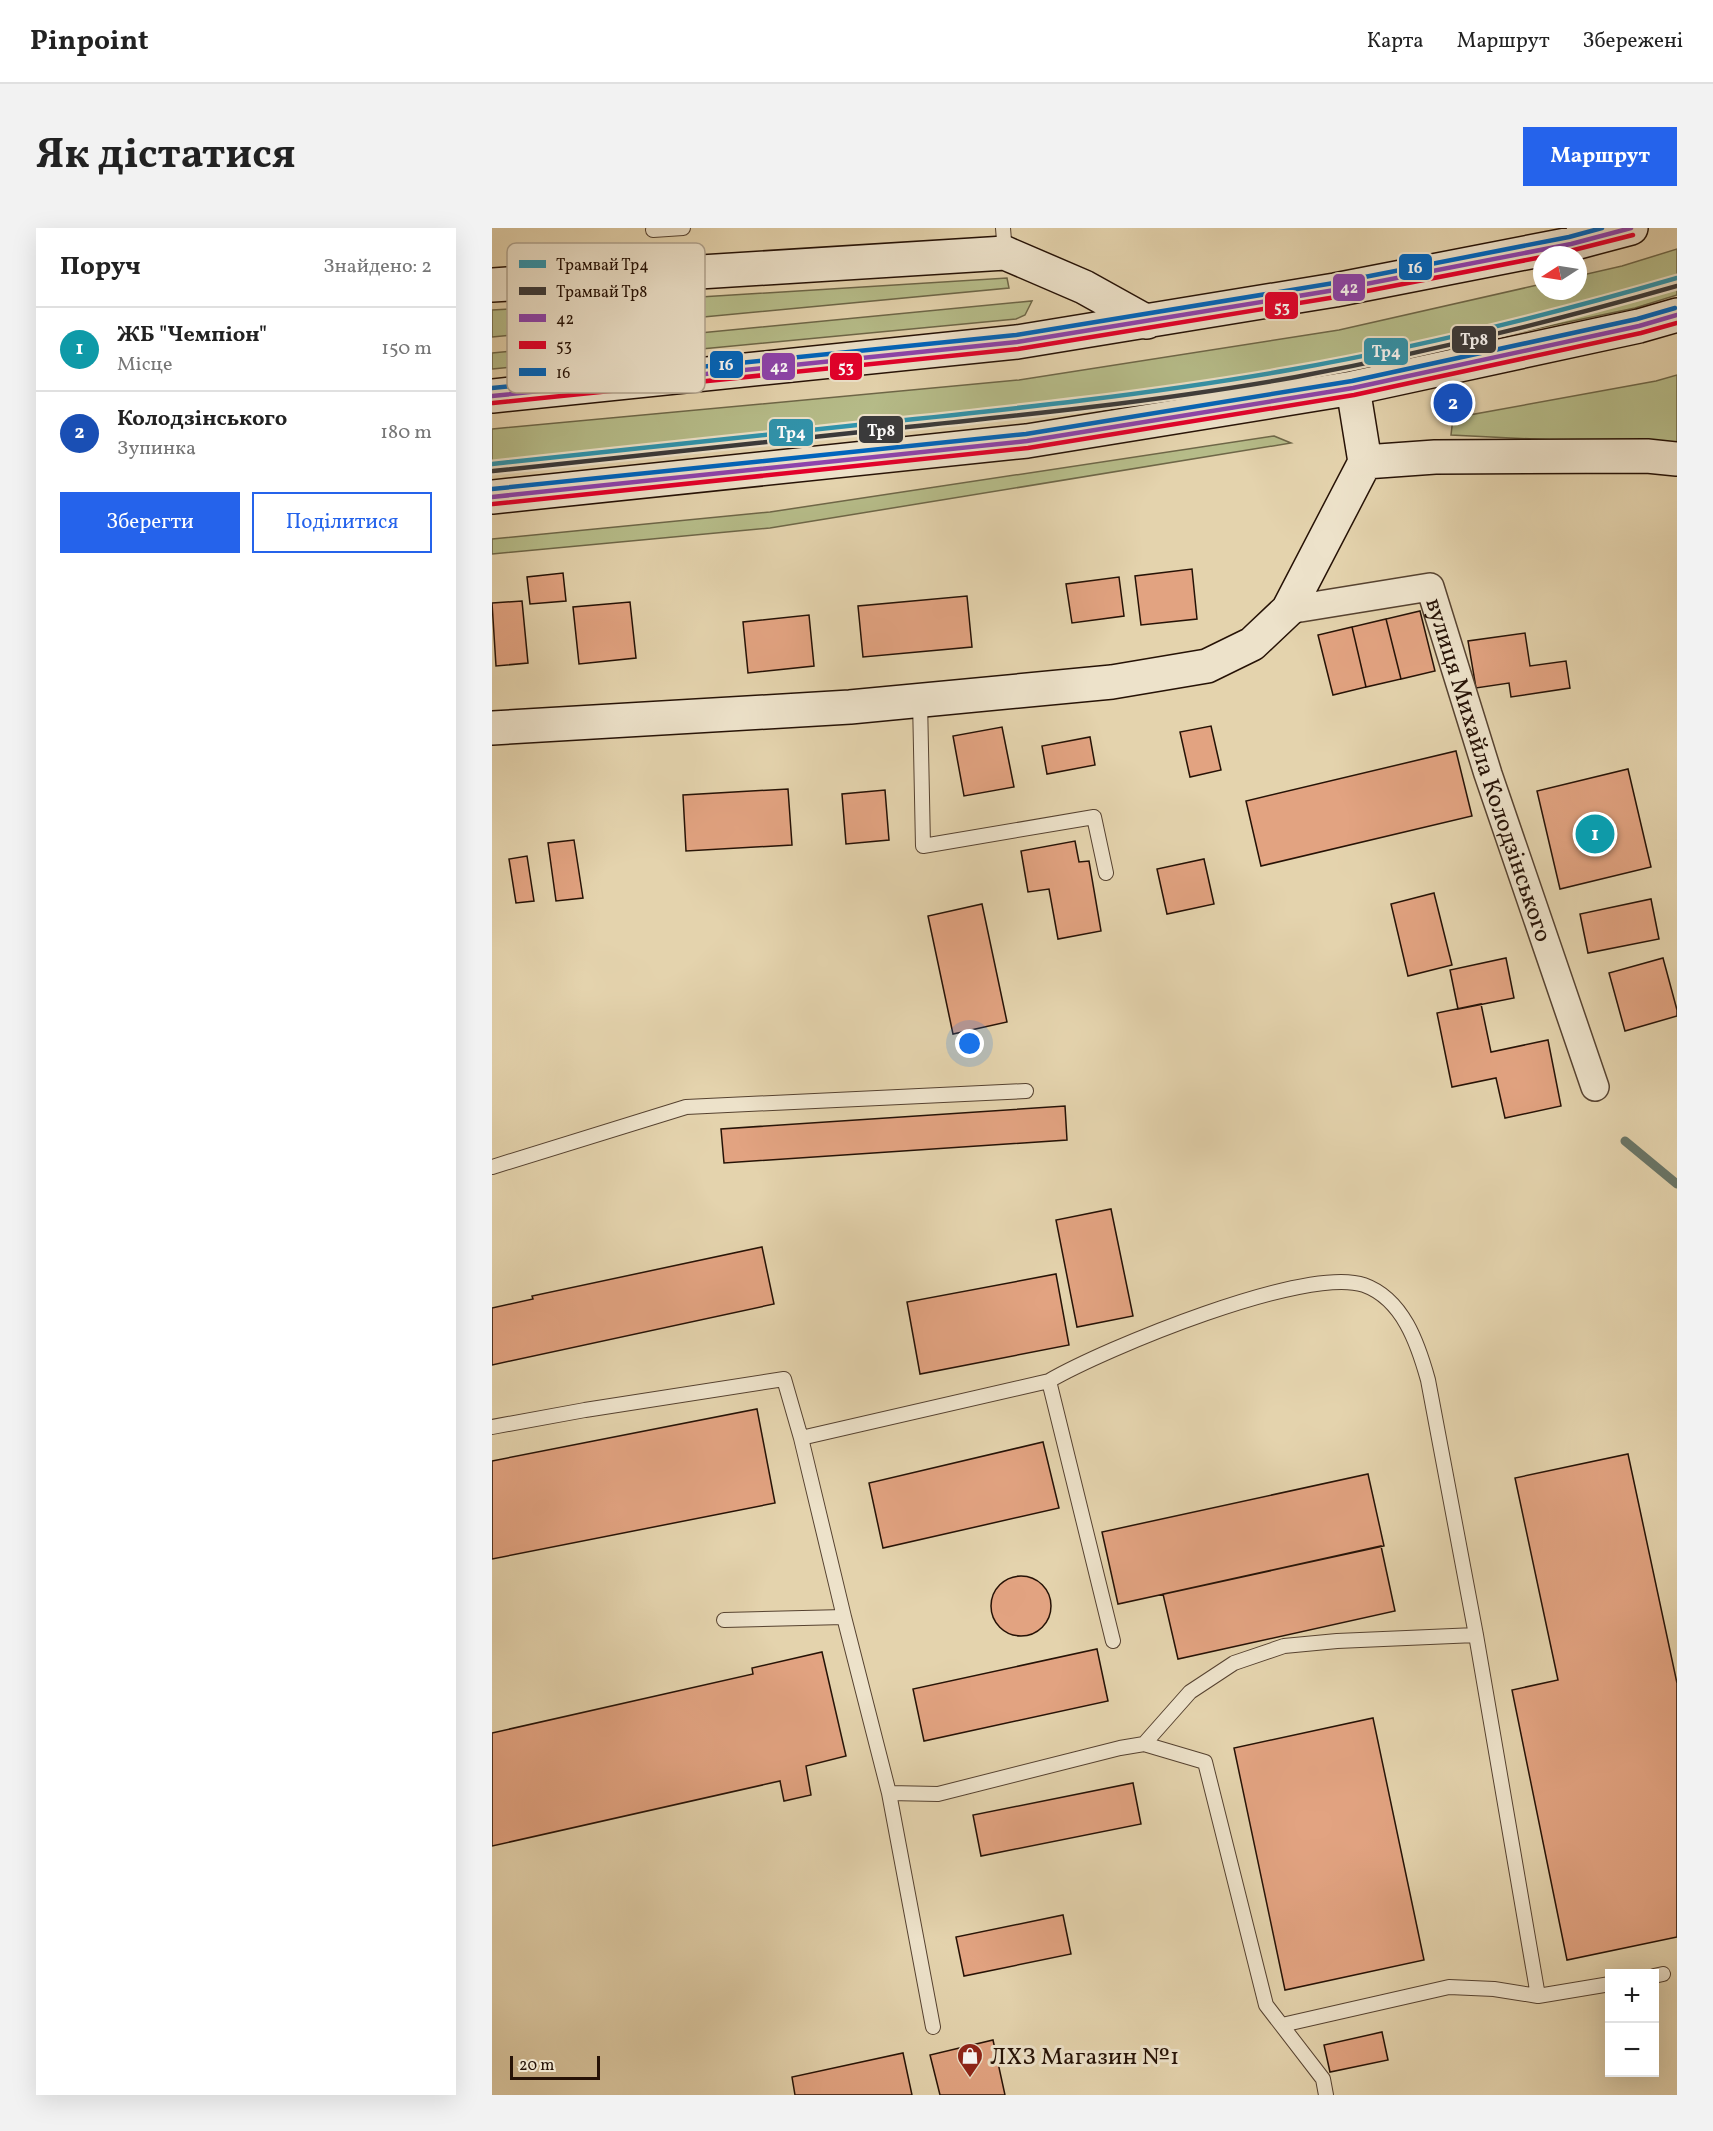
<!DOCTYPE html>
<html lang="uk">
<meta charset="utf-8">
<style>
:root{--surface:#fff;--page:#f2f2f2;--text:#222;--muted:#767676;--line:#e0e0e0;--accent:#2563eb}
body{margin:0;font-family:Vollkorn,serif;background:var(--page);color:var(--text)}
.controls{position:absolute;right:18px;bottom:18px;display:grid;overflow:hidden;border-radius:0px;box-shadow:0 6px 24px #0002}
.controls button{width:54px;height:54px;display:grid;place-items:center;padding:0;border:0;border-bottom:2px solid var(--line);background:var(--surface);color:var(--text);font:30px sans-serif}
.compass{position:absolute;left:1041px;top:18px;width:54px;height:54px;border-radius:50%;background:var(--surface);box-shadow:0 6px 24px #0002;rotate:258deg}
.scale{position:absolute;left:18px;bottom:15px;width:90px;box-sizing:border-box;padding-left:6px;border:3px solid #261206;border-top:0;font-size:16px;line-height:21px;white-space:nowrap;color:#261206;-webkit-text-stroke:4px #ede2ca;paint-order:stroke}
.you{position:absolute;left:478px;top:816px;width:21px;height:21px;margin:-15px;border:4px solid #fff;border-radius:50%;background:#1a73e8;box-shadow:0 0 0 9px #1a73e833}
.badge{display:grid;place-items:center;width:39px;height:39px;border-radius:50%;background:var(--accent);color:#fff;font-size:20px;font-weight:700}
.pin{position:absolute;translate:-50% -50%;border:3px solid #fff;box-shadow:0 2px 6px #0006}
.list{margin:0;padding:0;list-style:none}
h2{display:flex;justify-content:space-between;align-items:center;height:78px;margin:0;padding:0 24px;font-size:26px}
h2 small{font-size:20px;font-weight:400;color:var(--muted)}
.list li{display:grid;grid-template-columns:39px 1fr auto;gap:18px;align-items:center;box-sizing:border-box;height:84px;padding:0 24px;border-top:2px solid var(--line)}
.list b{display:block;font-size:22px;white-space:nowrap}
.list p{margin:0;font-size:20px;white-space:nowrap;color:var(--muted)}
.list em{font-size:20px;font-style:normal;color:var(--muted)}
.actions{display:flex;gap:12px;padding:18px 24px}
.actions a{flex:1;padding:14px 0;border:2px solid var(--accent);border-radius:0px;text-align:center;font-size:21px;color:var(--accent)}
.actions .main{background:var(--accent);color:#fff}
.map{position:relative;flex:none;width:1185px;height:1867px;overflow:hidden;border-radius:0px}
header{display:flex;align-items:center;gap:36px;box-sizing:border-box;height:84px;padding:0 30px;background:var(--surface);border-bottom:2px solid var(--line)}
header strong{font-size:28px}
nav{display:flex;gap:33px;margin-inline-start:auto;font-size:21px}
.intro{display:flex;align-items:center;justify-content:space-between;box-sizing:border-box;height:144px;padding:0 36px}
h1{margin:0;font-size:42px}
.button{padding:15px 27px;border-radius:0px;background:var(--accent);color:#fff;font-size:21px;font-weight:700}
main{display:flex;gap:36px;padding:0 36px}
aside{flex:1;background:var(--surface);border-radius:0px;box-shadow:0 6px 24px #0002}
.map>svg:first-child{display:block}
.green{fill:#b6bc89;stroke:#6e6748;stroke-width:1.5}
.lines{fill:none;stroke-linecap:round;stroke-linejoin:round}
.stream{stroke:#697668;stroke-width:9}
.building{fill:#e2a381;stroke:#261206;stroke-width:1.5}
.lane-casing{stroke:#564230;stroke-width:16}
.street-casing{stroke:#564230;stroke-width:30}
.secondary-casing{stroke:#261206;stroke-width:36}
.lane{stroke:#ede2ca;stroke-width:14}
.street{stroke:#ede2ca;stroke-width:27}
.secondary{stroke:#ede2ca;stroke-width:33}
.bus-1-casing{stroke:#ede2ca;stroke-width:9}
.bus-2-casing{stroke:#ede2ca;stroke-width:9}
.bus-3-casing{stroke:#ede2ca;stroke-width:9}
.bus-1{stroke:#8e44ad;stroke-width:4.5}
.bus-2{stroke:#e4002b;stroke-width:4.5}
.bus-3{stroke:#0065bd;stroke-width:4.5}
.tram-1-casing{stroke:#ede2ca;stroke-width:9}
.tram-2-casing{stroke:#ede2ca;stroke-width:9}
.tram-1{stroke:#3094ad;stroke-width:4.5}
.tram-2{stroke:#3a3a3b;stroke-width:4.5}
.labels{text-anchor:middle;stroke-width:6;stroke-linejoin:round;paint-order:stroke}
.street-label{font-size:24px;fill:#261206;stroke:#ede2ca}
.poi-label{font-size:24px;fill:#261206;stroke:#ede2ca;text-anchor:start}
.key{fill:#ede2ca;stroke:#b1a48f;stroke-width:1.5}
.key-label{font-size:16px;fill:#261206}
.line-badge{stroke:#ede2ca;stroke-width:2}
.badge-label{font-size:16px;text-anchor:middle;font-weight:bold;fill:#fff}
</style>
<header>
<strong>Pinpoint</strong>
<nav><a>Карта</a><a>Маршрут</a><a>Збережені</a></nav>
</header>
<div class="intro"><h1>Як дістатися</h1><a class="button">Маршрут</a></div>
<main>
<aside>
<h2>Поруч<small>Знайдено: 2</small></h2>
<ul class="list">
<li><span class="badge" style="background:#0f9aa8">1</span><div><b>ЖБ &quot;Чемпіон&quot;</b><p>Місце</p></div><em>150 m</em></li>
<li><span class="badge" style="background:#1a4fb4">2</span><div><b>Колодзінського</b><p>Зупинка</p></div><em>180 m</em></li>
</ul>
<div class="actions"><a class="main">Зберегти</a><a>Поділитися</a></div>
</aside>
<div class="map">
<svg width="1185" height="1867" viewBox="0 0 1185 1867">
<rect width="100%" height="100%" fill="#e4d3ad"/>
<filter id="stains"><feTurbulence type="fractalNoise" baseFrequency=".00333" numOctaves="4"/><feColorMatrix values="0 0 0 0 .2 0 0 0 0 .09 0 0 0 0 .02 0 0 0 .5 -.17"/></filter>
<radialGradient id="worn" r=".72"><stop offset=".6" stop-color="#630" stop-opacity="0"/><stop offset="1" stop-color="#630" stop-opacity=".3"/></radialGradient>
<!-- green -->
<path class="green" d="M1185,21v46l-42,13 -287,60 -324,49 -532,55v-43l527,-49 320,-50 203,-46v7h36v-15l44,-10z
M515,50l2,10 -517,49v-27z
M540,73l-7,14 -9,4 -524,50v-16z
M1185,147v71l-226,-11 2,-17 203,-37z
M782,208l17,7 -521,85 -278,26v-15l278,-27z"/>
<g class="lines">
<!-- stream -->
<path class="stream" d="M1133,913l52,43"/>
</g>
<!-- building -->
<path class="building" d="M700,341l5,50 -56,6 -6,-49z
M71,345l3,28 -36,3 -3,-27z
M627,349l5,39 -52,7 -6,-39z
M475,368l5,51 -109,10 -5,-51z
M30,373l6,62 -32,3 -4,-63z
M138,374l6,56 -57,6 -6,-57z
M928,383l15,60 -34,8 -15,-60z
M317,387l5,51 -66,7 -5,-51z
M894,391l15,60 -35,8 -14,-60z
M860,399l14,60 -33,8 -15,-60z
M1033,405l5,33 36,-5 4,27 -59,9 -2,-14 -33,5 -8,-47z
M719,498l10,44 -31,7 -10,-45z
M510,499l12,60 -50,9 -11,-60z
M598,509l5,28 -48,9 -5,-28z
M964,523l16,65 -211,50 -15,-65z
M1136,541l23,98 -91,22 -23,-98z
M296,561l4,56 -106,6 -3,-56z
M393,562l4,50 -43,4 -4,-50z
M82,612l9,58 -27,3 -8,-58z
M583,613l4,21 10,-1 12,70 -43,8 -9,-50 -21,3 -7,-41z
M35,628l7,45 -18,2 -7,-44z
M712,631l10,45 -47,10 -10,-45z
M942,665l18,72 -44,11 -17,-72z
M1159,671l8,40 -71,14 -8,-39z
M490,676l25,118 -54,12 -25,-118z
M1014,730l8,40 -56,11 -8,-39z
M1171,730l14,52v6l-52,15 -16,-58z
M989,776l10,48 57,-12 13,66 -56,12 -9,-40 -44,9 -15,-74z
M573,878l2,34 -343,23 -3,-34z
M619,981l22,107 -56,11 -21,-107z
M270,1019l12,57 -282,61v-57l41,-9 -1,-3z
M564,1046l13,71 -149,29 -13,-72z
M265,1181l18,94 -283,56v-98z
M551,1214l16,66 -176,40 -14,-65z
M1136,1226l49,229v254l-110,23 -55,-270 46,-10 -43,-202z
M876,1246l16,72 -266,58 -16,-72z
M889,1318l14,65 -217,48 -15,-65z
M499 1378a30 30 0 1 1 60 0a30 30 0 1 1-60 0Z
M605,1421l11,52 -184,40 -11,-52z
M330,1424l24,104 -40,10 5,29 -27,6 -4,-20 -288,65v-113l261,-59 -1,-6z
M881,1490l51,242 -139,30 -51,-242z
M641,1555l8,41 -160,32 -8,-41z
M571,1687l8,39 -107,22 -8,-39z
M890,1804l6,28 -58,12 -6,-27z
M501,1812l12,55h-65l-10,-40z
M411,1825l9,42h-117l-3,-18z"/>
<g class="lines">
<defs>
<path id="lane" d="M511,0l2,25
M161,2l30,-2
M428,472l3,146 171,-29 12,56
M0,939l194,-60 340,-16
M0,1199l93,-17 199,-31 17,59 43,179
M309,1210l248,-57
M232,1392l120,-3 45,176 49,1 182,-46 24,-4 61,18 61,243 57,74 3,16
M621,1413l-64,-260c55,-32 257,-116 315,-96 39,14 54,59 64,95l48,255 62,361 -44,-7 -45,-2 -167,38
M652,1516l46,-52 44,-29 50,-17 53,-5 139,-6
M397,1565l44,234
M1162,1748l9,-2
M1046,1768l72,-12"/>
<g id="street">
<path id="s1" d="M796,382l142,-23 58,187 107,313"/>
</g>
<path id="secondary" d="M0,57l513,-32 79,34 63,35
M861,160l12,74
M0,168l525,-54 318,-52 236,-46 60,-16
M873,234l70,-5 212,-1 30,3
M0,269l535,-56 326,-53 286,-62 38,-11
M0,500l358,-21 262,-25 95,-16 45,-22 36,-34 77,-148"/>
</defs>
<!-- lane casing -->
<use href="#lane" class="lane-casing"/>
<!-- street casing -->
<use href="#street" class="street-casing"/>
<!-- secondary casing -->
<use href="#secondary" class="secondary-casing"/>
<!-- lane -->
<use href="#lane" class="lane"/>
<!-- street -->
<use href="#street" class="street"/>
<!-- secondary -->
<use href="#secondary" class="secondary"/>
<defs>
<path id="bus-1" d="M0,168l525,-54 318,-52 236,-46 60,-16
M0,269l535,-56 326,-53 286,-62 38,-11"/>
<path id="bus-2" d="M1062,27l79,-20
M1,175l525,-54 318,-52 206,-40
M1,276l535,-56 326,-53 287,-62 36,-10"/>
<path id="bus-3" d="M0,160l524,-53 318,-52 235,-46 33,-9
M0,261l534,-55 326,-53 285,-62 38,-11"/>
</defs>
<!-- bus-1 casing -->
<use href="#bus-1" class="bus-1-casing"/>
<!-- bus-2 casing -->
<use href="#bus-2" class="bus-2-casing"/>
<!-- bus-3 casing -->
<use href="#bus-3" class="bus-3-casing"/>
<!-- bus-1 -->
<use href="#bus-1" class="bus-1"/>
<!-- bus-2 -->
<use href="#bus-2" class="bus-2"/>
<!-- bus-3 -->
<use href="#bus-3" class="bus-3"/>
<defs>
<path id="tram-1" d="M0,236c128,-14 256,-27 384,-41 138,-14 277,-29 413,-53 131,-23 261,-55 388,-92"/>
<path id="tram-2" d="M1,243c132,-14 264,-28 396,-42 136,-14 272,-28 407,-52 128,-24 255,-55 381,-91"/>
</defs>
<!-- tram-1 casing -->
<use href="#tram-1" class="tram-1-casing"/>
<!-- tram-2 casing -->
<use href="#tram-2" class="tram-2-casing"/>
<!-- tram-1 -->
<use href="#tram-1" class="tram-1"/>
<!-- tram-2 -->
<use href="#tram-2" class="tram-2"/>
</g>
<!-- icons -->
<defs>
<symbol id="shop-pin" viewBox="-11 -11 22 30"><path d="M0 17L-7.5 6A9.5 9.5 0 1 1 7.5 6Z" fill="#8f2418" stroke="#ede2ca"/><path d="M-5-2.5h2.3a2.7 3.5 0 0 1 5.4 0H5L5.5 6h-11ZM-1.5-2.5h3a1.5 2.3 0 0 0-3 0Z" fill="#fff"/></symbol>
</defs>
<g fill-rule="evenodd">
<use href="#shop-pin" x="463" y="1813" width="30" height="40"/>
</g>
<g class="labels">
<!-- street labels -->
<g class="street-label">
<text dy="8" stroke="none"><textPath href="#s1" startOffset="336">вулиця Михайла Колодзінського</textPath></text>
</g>
<!-- poi labels -->
<g class="poi-label">
<text x="498" y="1836">ЛХЗ Магазин №1</text>
</g>
</g>
<!-- legend -->
<rect x="15" y="15" width="198" height="150" rx="9" class="key"/>
<rect x="27" y="32" width="27" height="8" fill="#3094ad"/>
<rect x="27" y="59" width="27" height="8" fill="#3a3a3b"/>
<rect x="27" y="86" width="27" height="8" fill="#8e44ad"/>
<rect x="27" y="113" width="27" height="8" fill="#e4002b"/>
<rect x="27" y="140" width="27" height="8" fill="#0065bd"/>
<g class="key-label">
<text x="64" y="42">Трамвай Тр4</text>
<text x="64" y="69">Трамвай Тр8</text>
<text x="64" y="96">42</text>
<text x="64" y="123">53</text>
<text x="64" y="150">16</text>
</g>
<g class="line-badge">
<rect x="906" y="25" width="35" height="28" rx="6" fill="#0065bd"/>
<rect x="840" y="45" width="34" height="29" rx="6" fill="#8e44ad"/>
<rect x="772" y="63" width="35" height="29" rx="6" fill="#e4002b"/>
<rect x="959" y="97" width="46" height="29" rx="6" fill="#3a3a3b"/>
<rect x="871" y="109" width="46" height="29" rx="6" fill="#3094ad"/>
<rect x="217" y="122" width="35" height="29" rx="6" fill="#0065bd"/>
<rect x="269" y="124" width="35" height="29" rx="6" fill="#8e44ad"/>
<rect x="337" y="124" width="34" height="29" rx="6" fill="#e4002b"/>
<rect x="366" y="187" width="46" height="29" rx="6" fill="#3a3a3b"/>
<rect x="276" y="190" width="46" height="29" rx="6" fill="#3094ad"/>
</g>
<g class="badge-label">
<text x="923" y="45">16</text>
<text x="857" y="65">42</text>
<text x="790" y="84">53</text>
<text x="982" y="117">Тр8</text>
<text x="894" y="129">Тр4</text>
<text x="234" y="142">16</text>
<text x="287" y="144">42</text>
<text x="354" y="144">53</text>
<text x="389" y="208">Тр8</text>
<text x="299" y="210">Тр4</text>
</g>
<rect width="100%" height="100%" filter="url(#stains)"/>
<rect width="100%" height="100%" fill="url(#worn)"/>
</svg>
<div class="controls">
<button>+</button>
<button>−</button>
</div>
<svg class="compass" viewBox="-18 -18 36 36"><path d="M0-13l5 13h-10z" fill="#e53935"/><path d="M0 13l5-13h-10z" fill="#767676"/></svg>
<div class="scale">20 m</div>
<div class="you"></div>
<div class="pin badge" style="left:1103px;top:606px;background:#0f9aa8">1</div>
<div class="pin badge" style="left:961px;top:175px;background:#1a4fb4">2</div>
</div>
</main>
